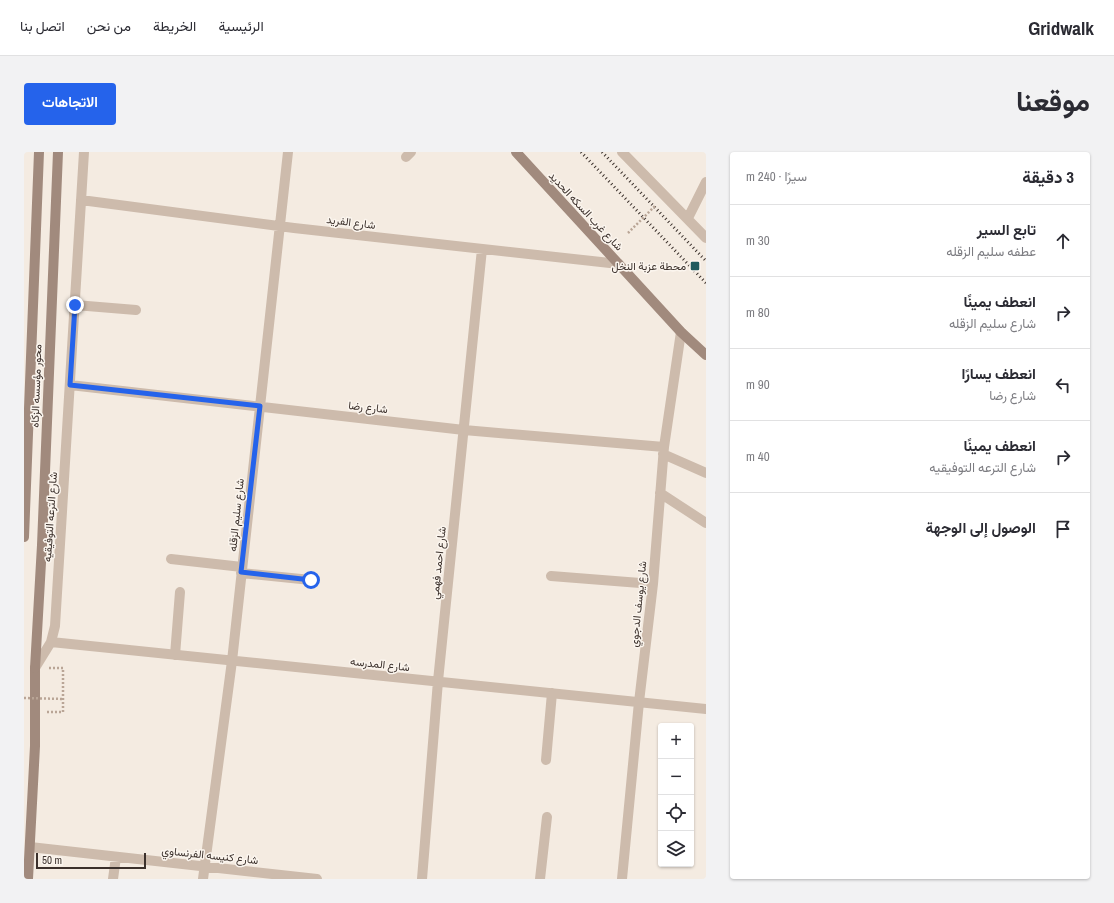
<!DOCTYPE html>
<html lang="ar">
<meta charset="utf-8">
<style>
:root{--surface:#fff;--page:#f2f2f3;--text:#2b2b33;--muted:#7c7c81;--line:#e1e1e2;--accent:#2563eb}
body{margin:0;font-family:"Archivo Narrow",Vazirmatn,sans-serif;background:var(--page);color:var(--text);direction:rtl}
.controls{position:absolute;right:12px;bottom:12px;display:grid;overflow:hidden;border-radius:4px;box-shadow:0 1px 3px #0004}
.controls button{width:36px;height:36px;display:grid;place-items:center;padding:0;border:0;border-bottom:1px solid var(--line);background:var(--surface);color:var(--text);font:20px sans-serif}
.scale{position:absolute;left:12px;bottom:10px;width:110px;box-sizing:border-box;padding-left:4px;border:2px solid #3b302b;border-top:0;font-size:11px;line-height:14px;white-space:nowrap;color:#3b302b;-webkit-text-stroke:3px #fbf5ee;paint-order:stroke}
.stop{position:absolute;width:12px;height:12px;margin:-9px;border:3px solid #2563eb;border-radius:50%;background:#fff}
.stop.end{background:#2563eb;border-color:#fff;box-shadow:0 1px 4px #0008}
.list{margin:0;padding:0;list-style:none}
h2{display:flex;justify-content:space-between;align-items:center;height:52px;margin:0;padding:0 16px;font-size:17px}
h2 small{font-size:13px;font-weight:400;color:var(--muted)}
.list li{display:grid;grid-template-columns:26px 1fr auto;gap:12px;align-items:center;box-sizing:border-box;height:72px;padding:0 16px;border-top:1px solid var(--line)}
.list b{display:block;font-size:15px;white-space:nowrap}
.list p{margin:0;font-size:13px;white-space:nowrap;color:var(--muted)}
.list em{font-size:13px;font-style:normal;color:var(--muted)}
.icon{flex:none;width:22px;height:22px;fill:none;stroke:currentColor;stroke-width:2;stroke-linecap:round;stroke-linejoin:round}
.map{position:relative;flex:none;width:682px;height:727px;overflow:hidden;direction:ltr;border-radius:4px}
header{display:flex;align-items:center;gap:24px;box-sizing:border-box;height:56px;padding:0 20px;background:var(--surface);border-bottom:1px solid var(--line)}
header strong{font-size:19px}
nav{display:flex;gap:22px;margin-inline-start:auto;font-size:14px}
.intro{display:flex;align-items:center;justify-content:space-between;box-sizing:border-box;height:96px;padding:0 24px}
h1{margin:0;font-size:28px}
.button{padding:10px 18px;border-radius:4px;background:var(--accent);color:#fff;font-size:14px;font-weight:700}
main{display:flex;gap:24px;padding:0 24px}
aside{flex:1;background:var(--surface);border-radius:4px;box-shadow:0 1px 3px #0004}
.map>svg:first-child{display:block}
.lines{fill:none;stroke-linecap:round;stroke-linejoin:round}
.path{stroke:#b9a596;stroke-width:2.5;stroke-dasharray:2 2;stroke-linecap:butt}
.street{stroke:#cdbbac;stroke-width:10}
.secondary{stroke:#a18a7d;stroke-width:10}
.rail{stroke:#3b302b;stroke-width:3;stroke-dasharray:1 3;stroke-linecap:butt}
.path-bridge{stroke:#b9a596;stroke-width:2.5;stroke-dasharray:2 2;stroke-linecap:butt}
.secondary-bridge{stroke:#a18a7d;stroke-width:10}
.route{stroke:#2563eb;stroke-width:5}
.poi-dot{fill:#1f5a5e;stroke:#fbf5ee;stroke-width:1.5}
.labels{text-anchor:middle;stroke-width:3;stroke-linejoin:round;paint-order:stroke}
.street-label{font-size:11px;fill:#3b302b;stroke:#fbf5ee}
.poi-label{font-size:11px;fill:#3b302b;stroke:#fbf5ee;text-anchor:end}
</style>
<header>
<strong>Gridwalk</strong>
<nav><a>الرئيسية</a><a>الخريطة</a><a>من نحن</a><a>اتصل بنا</a></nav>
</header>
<div class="intro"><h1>موقعنا</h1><a class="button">الاتجاهات</a></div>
<main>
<aside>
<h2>3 دقيقة<small>سيرًا · 240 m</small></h2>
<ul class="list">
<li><svg class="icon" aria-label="ahead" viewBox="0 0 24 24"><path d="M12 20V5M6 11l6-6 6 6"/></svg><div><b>تابع السير</b><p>عطفه سليم الزقله</p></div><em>30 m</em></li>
<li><svg class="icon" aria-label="right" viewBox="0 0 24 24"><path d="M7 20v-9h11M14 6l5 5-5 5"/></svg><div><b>انعطف يمينًا</b><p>شارع سليم الزقله</p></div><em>80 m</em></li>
<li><svg class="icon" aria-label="left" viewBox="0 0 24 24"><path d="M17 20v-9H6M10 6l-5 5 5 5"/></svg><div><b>انعطف يسارًا</b><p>شارع رضا</p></div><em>90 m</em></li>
<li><svg class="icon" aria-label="right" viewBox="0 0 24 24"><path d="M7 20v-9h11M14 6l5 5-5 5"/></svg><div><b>انعطف يمينًا</b><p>شارع الترعه التوفيقيه</p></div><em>40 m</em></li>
<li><svg class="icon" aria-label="arrive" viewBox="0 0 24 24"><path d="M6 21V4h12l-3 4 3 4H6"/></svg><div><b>الوصول إلى الوجهة</b></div></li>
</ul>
</aside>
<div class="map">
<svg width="682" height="727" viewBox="0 0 682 727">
<rect width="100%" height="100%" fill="#f4ebe1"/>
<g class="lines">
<!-- path -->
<path class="path" d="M23,560h16v-44h-14"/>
<!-- street -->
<path class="street" d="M598,0l84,86
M382,5l5,-5
M57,48l213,28 325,36
M664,66l18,-36
M51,153l61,5
M46,233l394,45 200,17
M639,302l43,19
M636,341l46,30
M147,407l71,8
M217,421l70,7
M527,424l102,8
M27,490l655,67
M151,503l5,-63
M11,516l16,-26 4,-16 29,-474
M522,608l6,-67
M6,695l287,32
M89,727l3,-22
M179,727l29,-218 56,-509
M398,727l16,-198 44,-432
M516,727l7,-62
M598,727l17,-177 14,-118 11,-137 17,-115"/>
<!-- secondary -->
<path class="secondary" d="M492,0l165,180 25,23
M4,727l7,-133v-78"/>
<!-- rail -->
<path class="rail" d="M557,0l125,131
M578,0l104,109"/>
<!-- path-bridge -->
<path class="path-bridge" d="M604,81l27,-27
M0,546l39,1"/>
<!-- secondary-bridge -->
<path class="secondary-bridge" d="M0,385l15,-385
M11,516l7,-123 16,-393"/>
</g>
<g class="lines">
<!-- route -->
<path class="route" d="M51,153l-5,80 190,21 -19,166 70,8"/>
</g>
<!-- markers -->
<rect class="poi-dot" x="666" y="109" width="10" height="10" rx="2"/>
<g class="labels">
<!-- street labels -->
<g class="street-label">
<text transform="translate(562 59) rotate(47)" y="4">شارع غرب السكه الحديد</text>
<text transform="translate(327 70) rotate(7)" y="4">شارع الفريد</text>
<text transform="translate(12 234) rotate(-88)" y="4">محور مؤسسه الزكاه</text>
<text transform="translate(344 255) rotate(6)" y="4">شارع رضا</text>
<text transform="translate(212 363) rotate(-84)" y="4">شارع سليم الزقله</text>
<text transform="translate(26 365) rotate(-86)" y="4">شارع الترعه التوفيقيه</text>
<text transform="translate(414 411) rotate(-84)" y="4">شارع احمد فهمي</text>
<text transform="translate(614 452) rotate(-84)" y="4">شارع يوسف الدجوي</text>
<text transform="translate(356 512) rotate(6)" y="4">شارع المدرسه</text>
<text transform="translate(186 703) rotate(6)" y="4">شارع كنيسه الفرنساوي</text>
</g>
<!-- poi labels -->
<g class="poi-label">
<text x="662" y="118">محطة عزبة النخل</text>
</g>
</g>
</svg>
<div class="controls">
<button>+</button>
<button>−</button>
<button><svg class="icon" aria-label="locate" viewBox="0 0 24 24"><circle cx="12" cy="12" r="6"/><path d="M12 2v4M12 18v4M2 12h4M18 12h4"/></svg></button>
<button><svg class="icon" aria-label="layers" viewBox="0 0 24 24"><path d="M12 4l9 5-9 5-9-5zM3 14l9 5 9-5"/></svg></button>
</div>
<div class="scale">50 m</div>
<div class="stop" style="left:287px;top:428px"></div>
<div class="stop end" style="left:51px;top:153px"></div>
</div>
</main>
